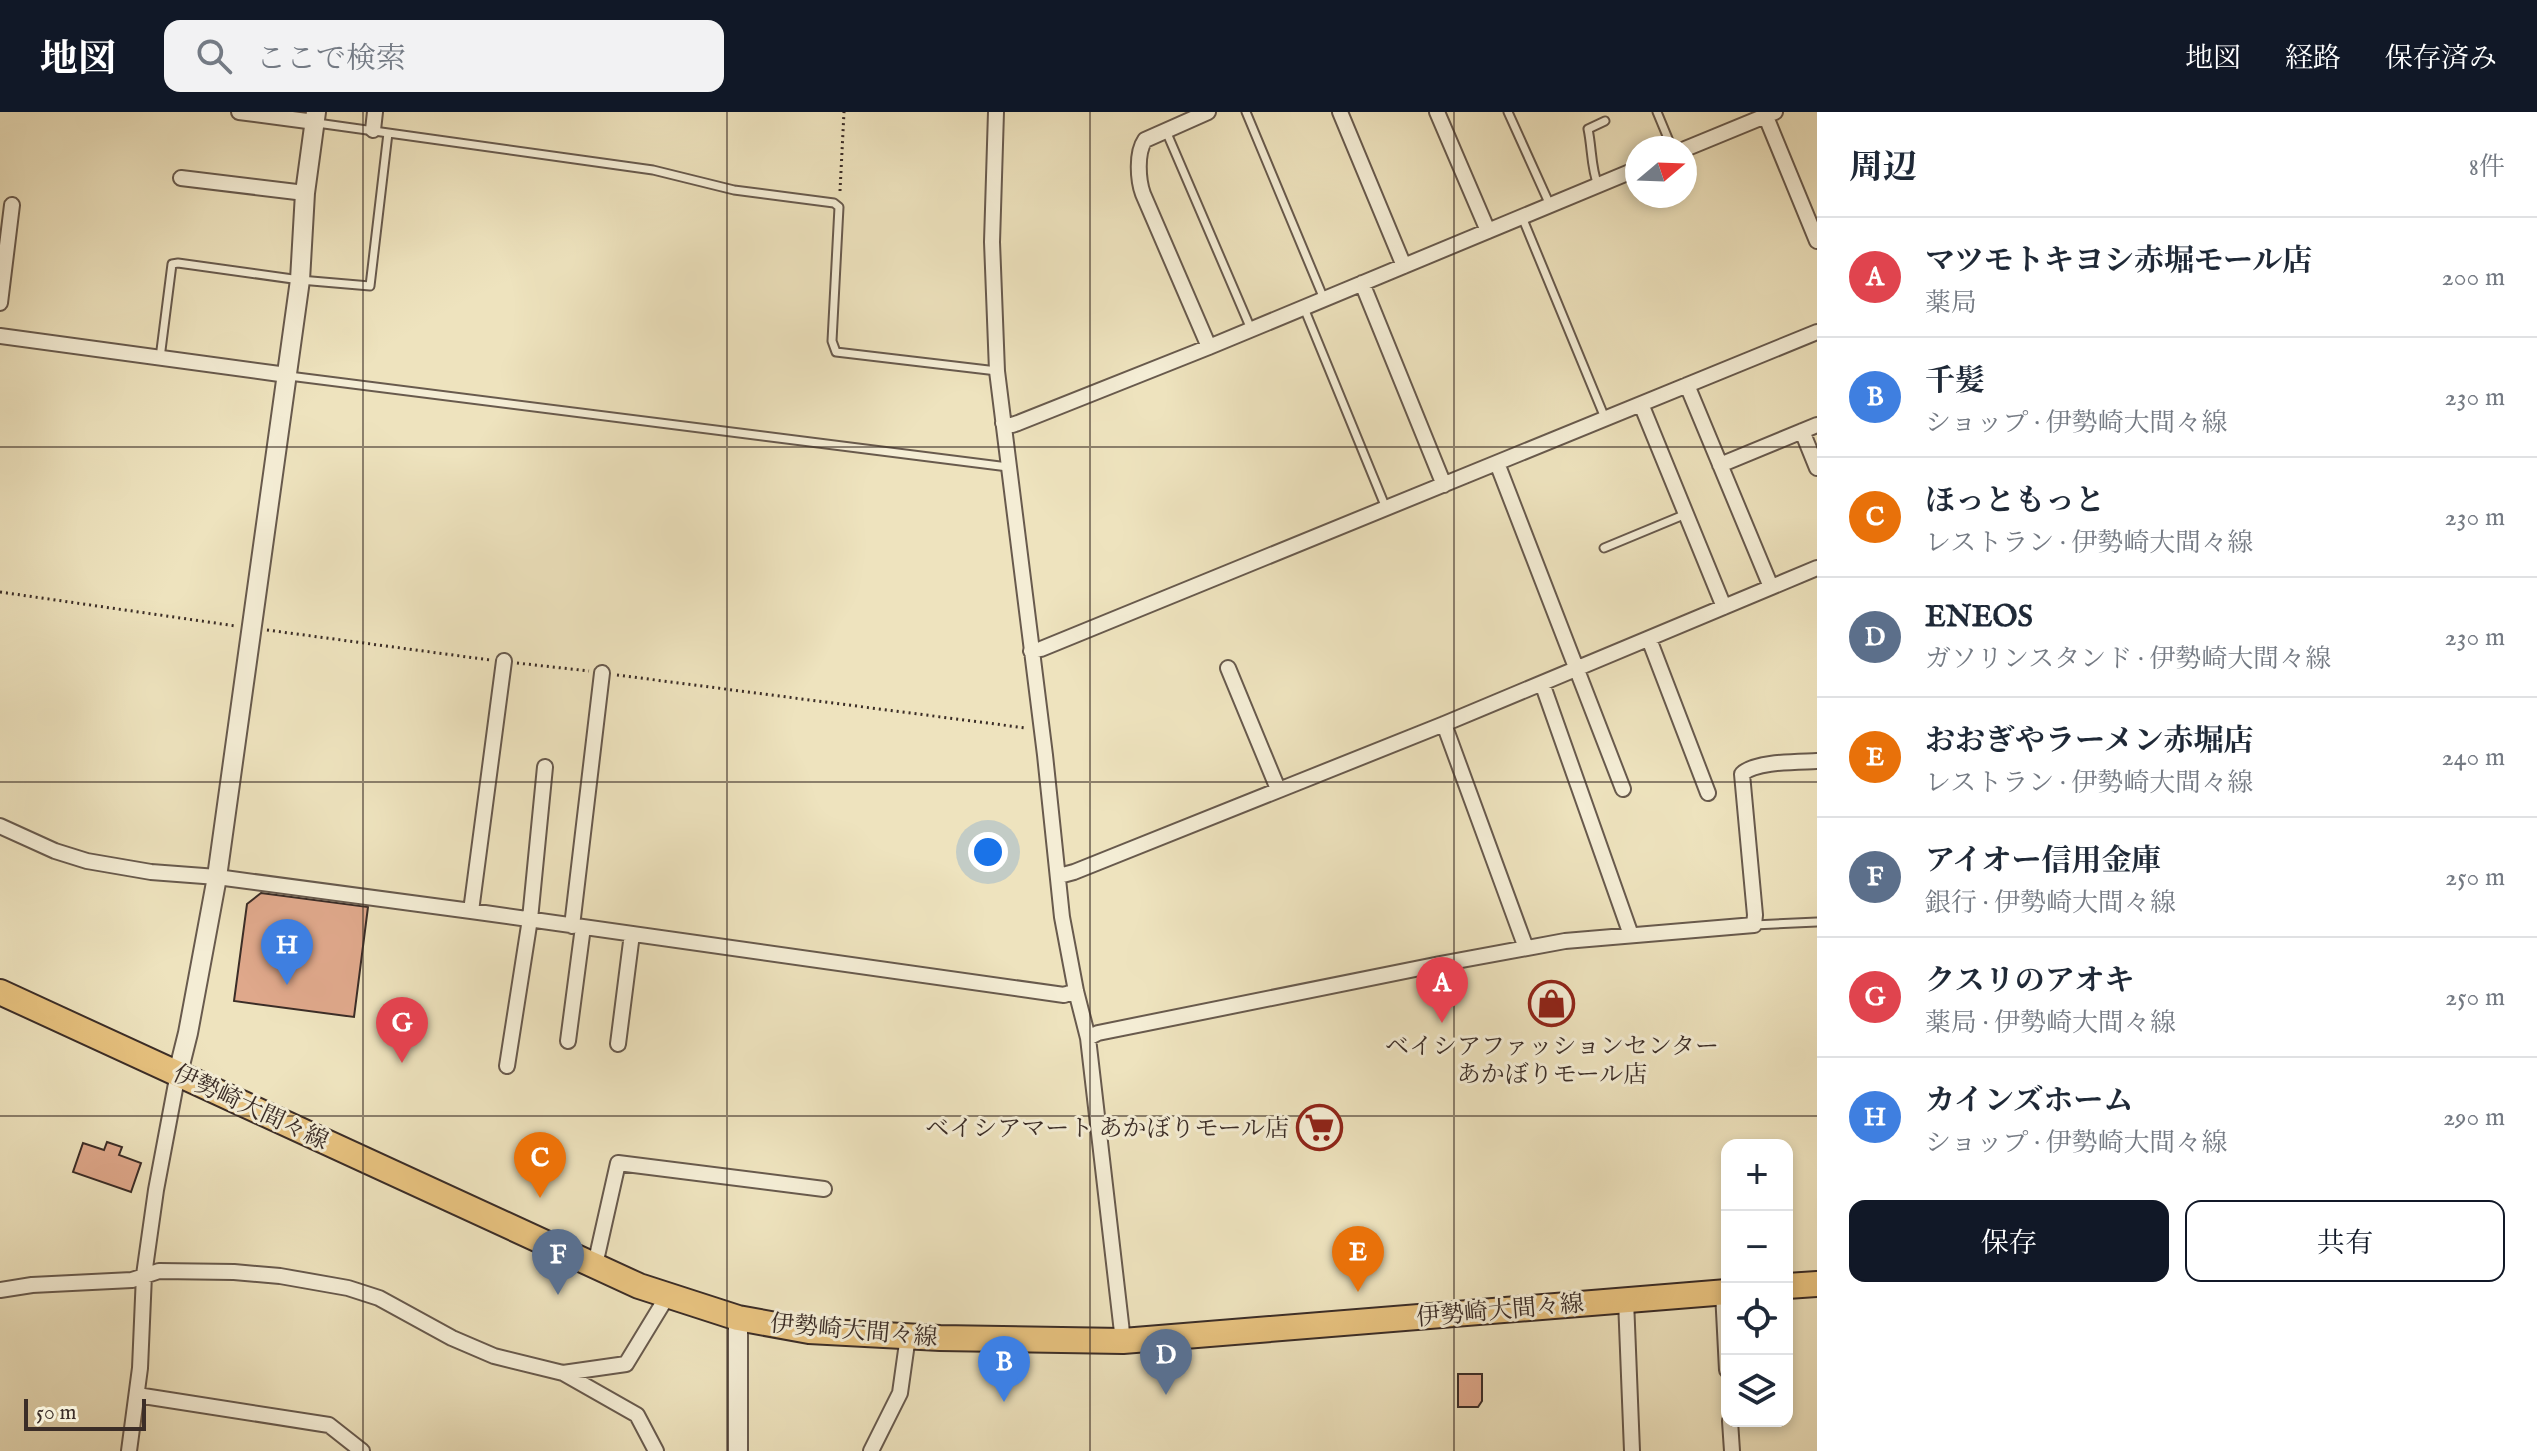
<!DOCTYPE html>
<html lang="ja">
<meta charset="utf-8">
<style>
:root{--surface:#fff;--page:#f2f2f3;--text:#1f2937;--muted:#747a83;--line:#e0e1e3;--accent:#111827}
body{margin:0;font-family:"IM FELL English","Noto Serif JP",serif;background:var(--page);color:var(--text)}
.controls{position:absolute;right:24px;bottom:24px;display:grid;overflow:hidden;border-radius:16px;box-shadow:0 4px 12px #0003}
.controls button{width:72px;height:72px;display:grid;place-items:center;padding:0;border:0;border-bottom:2px solid var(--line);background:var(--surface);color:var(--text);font:40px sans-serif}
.compass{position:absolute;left:1625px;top:24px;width:72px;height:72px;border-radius:50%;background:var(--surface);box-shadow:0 4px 12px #0003;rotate:71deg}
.scale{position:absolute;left:24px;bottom:20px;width:122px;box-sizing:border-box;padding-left:8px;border:4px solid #3b2d27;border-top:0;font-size:22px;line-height:28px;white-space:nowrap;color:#3b2d27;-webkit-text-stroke:6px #f4edd5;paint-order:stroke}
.you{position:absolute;left:988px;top:740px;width:28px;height:28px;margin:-20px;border:6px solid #fff;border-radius:50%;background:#1a73e8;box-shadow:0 0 0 12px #1a73e833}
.badge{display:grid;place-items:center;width:52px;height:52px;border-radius:50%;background:var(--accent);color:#fff;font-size:26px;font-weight:700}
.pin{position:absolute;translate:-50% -66px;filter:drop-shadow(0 2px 4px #0008)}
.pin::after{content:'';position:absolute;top:42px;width:28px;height:24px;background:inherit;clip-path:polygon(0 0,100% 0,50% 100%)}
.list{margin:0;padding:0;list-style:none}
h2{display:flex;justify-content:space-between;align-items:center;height:104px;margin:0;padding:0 32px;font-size:34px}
h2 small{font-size:26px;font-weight:400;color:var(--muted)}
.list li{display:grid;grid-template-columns:52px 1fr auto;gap:24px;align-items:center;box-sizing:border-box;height:120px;padding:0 32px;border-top:2px solid var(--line)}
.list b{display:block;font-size:30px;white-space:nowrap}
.list p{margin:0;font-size:26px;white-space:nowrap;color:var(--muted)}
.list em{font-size:26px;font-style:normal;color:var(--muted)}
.actions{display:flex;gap:16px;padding:24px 32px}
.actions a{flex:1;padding:18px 0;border:2px solid var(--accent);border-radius:16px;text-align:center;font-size:28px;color:var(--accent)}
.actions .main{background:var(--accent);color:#fff}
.icon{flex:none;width:44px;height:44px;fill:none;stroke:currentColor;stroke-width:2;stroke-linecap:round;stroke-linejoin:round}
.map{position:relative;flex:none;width:1817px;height:1339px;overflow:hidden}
header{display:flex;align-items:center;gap:48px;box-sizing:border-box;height:112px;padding:0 40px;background:var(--accent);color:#fff}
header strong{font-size:38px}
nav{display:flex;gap:44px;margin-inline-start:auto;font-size:28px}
.search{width:560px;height:72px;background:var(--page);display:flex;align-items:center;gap:20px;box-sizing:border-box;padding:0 28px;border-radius:16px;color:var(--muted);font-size:30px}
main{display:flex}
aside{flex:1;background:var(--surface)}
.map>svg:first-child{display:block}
.building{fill:#dfa88b;stroke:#3b2d27;stroke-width:2}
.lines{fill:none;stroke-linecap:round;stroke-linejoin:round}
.service-casing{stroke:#685a4d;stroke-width:11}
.minor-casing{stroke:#685a4d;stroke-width:18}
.tertiary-casing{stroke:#685a4d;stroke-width:22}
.primary-casing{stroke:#3b2d27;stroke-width:28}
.path{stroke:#3b2d27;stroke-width:3;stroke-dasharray:2 4;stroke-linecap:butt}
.service{stroke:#f4edd5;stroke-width:7}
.minor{stroke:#f4edd5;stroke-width:14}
.tertiary{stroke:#f4edd5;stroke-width:18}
.primary{stroke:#e7c27f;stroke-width:24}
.grid{fill:none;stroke:#3b2d27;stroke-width:2;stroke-opacity:0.55}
.labels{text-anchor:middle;stroke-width:6;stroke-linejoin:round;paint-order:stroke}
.poi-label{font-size:24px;fill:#3b2d27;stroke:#f4edd5}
.street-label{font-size:24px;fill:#3b2d27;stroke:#f4edd5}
</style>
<header>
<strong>地図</strong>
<div class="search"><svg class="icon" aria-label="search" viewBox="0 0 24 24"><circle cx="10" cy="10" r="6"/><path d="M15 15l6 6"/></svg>ここで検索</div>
<nav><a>地図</a><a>経路</a><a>保存済み</a></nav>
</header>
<main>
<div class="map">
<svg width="1817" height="1339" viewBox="0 0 1817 1339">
<rect width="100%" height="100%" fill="#eee3be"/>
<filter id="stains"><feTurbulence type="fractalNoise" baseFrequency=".0025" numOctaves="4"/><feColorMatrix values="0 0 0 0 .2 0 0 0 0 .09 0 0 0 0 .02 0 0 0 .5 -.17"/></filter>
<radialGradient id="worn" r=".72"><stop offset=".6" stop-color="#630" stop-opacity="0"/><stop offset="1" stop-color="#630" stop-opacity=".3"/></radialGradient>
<!-- building -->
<path class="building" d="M261,781l107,14 -14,110 -120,-16 13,-97z
M107,1030l15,5 -3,8 22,8 -10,29 -58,-20 10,-29 21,7z
M1458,1262h24v27l-4,6h-20z"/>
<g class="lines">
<defs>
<path id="service" d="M1246,0l78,187
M1508,0l42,93
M1657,0l15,36
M317,11l336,47 81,20 100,13 5,4 -7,134 4,11 161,19
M1166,19l85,198
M1598,73c-7,-16 -6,-38 -10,-56l17,-8
M1522,105l83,201
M1304,196l82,200
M160,246l12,-94 6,-1 122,17 70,6 18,-153
M289,264l719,91
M1604,436l82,-34
M1754,813l63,-3"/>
<path id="minor" d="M239,0l76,10
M996,0l-4,130 5,129 48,384 17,162 14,74 12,47 35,303
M1208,0l-63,28c-9,13 -7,40 -2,54l66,153
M1340,0l64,154
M1437,0l51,119
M1764,0l53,129
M373,18l2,-18
M1685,37l90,-37
M181,66l124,15
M1362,171l82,202
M0,191l12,-98
M0,224l287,39
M1687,273l84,202
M1641,292l83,203
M1003,311l9,2 6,-2 191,-76 428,-178
M1802,319l15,37
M1497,351l126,326
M1720,353l97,-40
M1649,527l59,154
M1031,539l10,-2 776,-317
M1228,556l50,121
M1542,571l89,252
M1444,612l82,224
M0,714l55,25 32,10 64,11 66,5 254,34 593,84 12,-4
M1059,764l15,-4 370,-148 373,-156
M471,799l33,-250
M572,814l30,-253
M1088,926l10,-5 342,-69 125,-23 189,-16 1,-10 -13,-141c13,-13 56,-12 75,-13
M568,929l15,-114
M618,932l14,-110
M507,954l23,-147 15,-152
M595,1153l23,-102 206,26
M0,1178l32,-5 100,-5 27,-9 75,1 46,4 68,12 31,10 73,40 42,18 69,17 74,42 19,36
M1723,1180l4,78
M1626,1188l6,151
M563,1261l63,-9 42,-69
M137,1283l192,30 33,26
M1730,1309l2,30
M129,1339l11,-83 4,-93 12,-85 22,-117
M871,1339l29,-58 8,-57"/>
<path id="tertiary" d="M178,961l10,-40 29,-156 83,-597 5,-87 11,-81
M738,1206v133"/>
<path id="primary" d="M0,880l639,294 99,32 71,13 131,7 183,3 604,-49
M1787,1174l30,-2"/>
</defs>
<!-- service casing -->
<use href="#service" class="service-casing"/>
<!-- minor casing -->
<use href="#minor" class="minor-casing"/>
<!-- tertiary casing -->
<use href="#tertiary" class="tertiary-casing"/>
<!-- primary casing -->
<use href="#primary" class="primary-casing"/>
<!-- path -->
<path class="path" d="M840,79l4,-79
M0,480l236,34
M267,518l223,30
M517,551l72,8
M617,563l409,53"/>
<!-- service -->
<use href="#service" class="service"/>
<!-- minor -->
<use href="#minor" class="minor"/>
<!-- tertiary -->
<use href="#tertiary" class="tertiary"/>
<!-- primary -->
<use href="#primary" class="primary"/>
</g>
<!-- grid -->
<path class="grid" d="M363,0v1339M727,0v1339M1090,0v1339M1454,0v1339M0,335h1817M0,670h1817M0,1004h1817"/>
<!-- icons -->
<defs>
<symbol id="shop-ring" viewBox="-11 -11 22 22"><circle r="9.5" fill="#f4edd5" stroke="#8f2418" stroke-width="1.5"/><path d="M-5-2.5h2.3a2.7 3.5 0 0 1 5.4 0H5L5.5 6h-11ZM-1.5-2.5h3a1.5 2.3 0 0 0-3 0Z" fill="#8f2418"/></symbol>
<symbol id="supermarket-ring" viewBox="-11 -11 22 22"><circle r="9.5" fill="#f4edd5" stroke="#8f2418" stroke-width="1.5"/><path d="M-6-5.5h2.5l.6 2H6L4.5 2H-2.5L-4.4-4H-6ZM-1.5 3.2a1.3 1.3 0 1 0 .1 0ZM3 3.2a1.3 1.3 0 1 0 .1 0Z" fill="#8f2418"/></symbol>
</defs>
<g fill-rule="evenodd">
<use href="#shop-ring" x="1526" y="866" width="51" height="51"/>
<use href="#supermarket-ring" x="1294" y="990" width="51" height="51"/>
</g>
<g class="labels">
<!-- poi labels -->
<g class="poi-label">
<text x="1552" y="942">ベイシアファッションセンター<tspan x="1552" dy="28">あかぼりモール店</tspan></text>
<text x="1289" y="1024" text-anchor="end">ベイシアマート あかぼりモール店</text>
</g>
<!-- street labels -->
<g class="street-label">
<text transform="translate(251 995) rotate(25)" y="8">伊勢崎大間々線</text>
<text transform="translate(1500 1198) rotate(-5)" y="8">伊勢崎大間々線</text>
<text transform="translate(854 1218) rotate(5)" y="8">伊勢崎大間々線</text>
</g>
</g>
<rect width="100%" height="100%" filter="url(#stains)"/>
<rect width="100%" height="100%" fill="url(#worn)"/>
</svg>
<div class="controls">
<button>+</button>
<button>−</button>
<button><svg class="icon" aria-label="locate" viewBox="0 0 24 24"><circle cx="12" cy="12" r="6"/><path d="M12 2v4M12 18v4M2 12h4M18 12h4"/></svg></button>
<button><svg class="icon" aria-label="layers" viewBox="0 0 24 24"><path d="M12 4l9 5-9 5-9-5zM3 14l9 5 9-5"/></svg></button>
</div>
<svg class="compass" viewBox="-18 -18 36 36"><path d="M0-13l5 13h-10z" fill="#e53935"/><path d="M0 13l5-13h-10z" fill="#747a83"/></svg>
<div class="scale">50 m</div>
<div class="you"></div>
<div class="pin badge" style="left:1442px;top:911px;background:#e0444e">A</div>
<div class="pin badge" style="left:1004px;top:1290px;background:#3f7fe0">B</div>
<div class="pin badge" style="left:540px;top:1086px;background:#e8710a">C</div>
<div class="pin badge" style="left:1166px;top:1283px;background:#5c6f8a">D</div>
<div class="pin badge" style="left:1358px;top:1180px;background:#e8710a">E</div>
<div class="pin badge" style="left:558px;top:1183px;background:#5c6f8a">F</div>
<div class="pin badge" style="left:402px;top:951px;background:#e0444e">G</div>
<div class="pin badge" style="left:287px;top:873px;background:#3f7fe0">H</div>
</div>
<aside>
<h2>周辺<small>8件</small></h2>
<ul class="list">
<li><span class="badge" style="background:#e0444e">A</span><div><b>マツモトキヨシ赤堀モール店</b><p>薬局</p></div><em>200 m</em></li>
<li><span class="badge" style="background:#3f7fe0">B</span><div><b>千髪</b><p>ショップ · 伊勢崎大間々線</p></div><em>230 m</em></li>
<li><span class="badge" style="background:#e8710a">C</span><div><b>ほっともっと</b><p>レストラン · 伊勢崎大間々線</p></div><em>230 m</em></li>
<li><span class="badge" style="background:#5c6f8a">D</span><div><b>ENEOS</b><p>ガソリンスタンド · 伊勢崎大間々線</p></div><em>230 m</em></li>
<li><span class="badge" style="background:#e8710a">E</span><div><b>おおぎやラーメン赤堀店</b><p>レストラン · 伊勢崎大間々線</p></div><em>240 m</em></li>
<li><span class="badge" style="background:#5c6f8a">F</span><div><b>アイオー信用金庫</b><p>銀行 · 伊勢崎大間々線</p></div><em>250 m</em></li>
<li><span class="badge" style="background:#e0444e">G</span><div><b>クスリのアオキ</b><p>薬局 · 伊勢崎大間々線</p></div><em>250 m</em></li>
<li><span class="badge" style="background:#3f7fe0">H</span><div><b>カインズホーム</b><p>ショップ · 伊勢崎大間々線</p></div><em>290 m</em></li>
</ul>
<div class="actions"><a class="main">保存</a><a>共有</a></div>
</aside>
</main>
